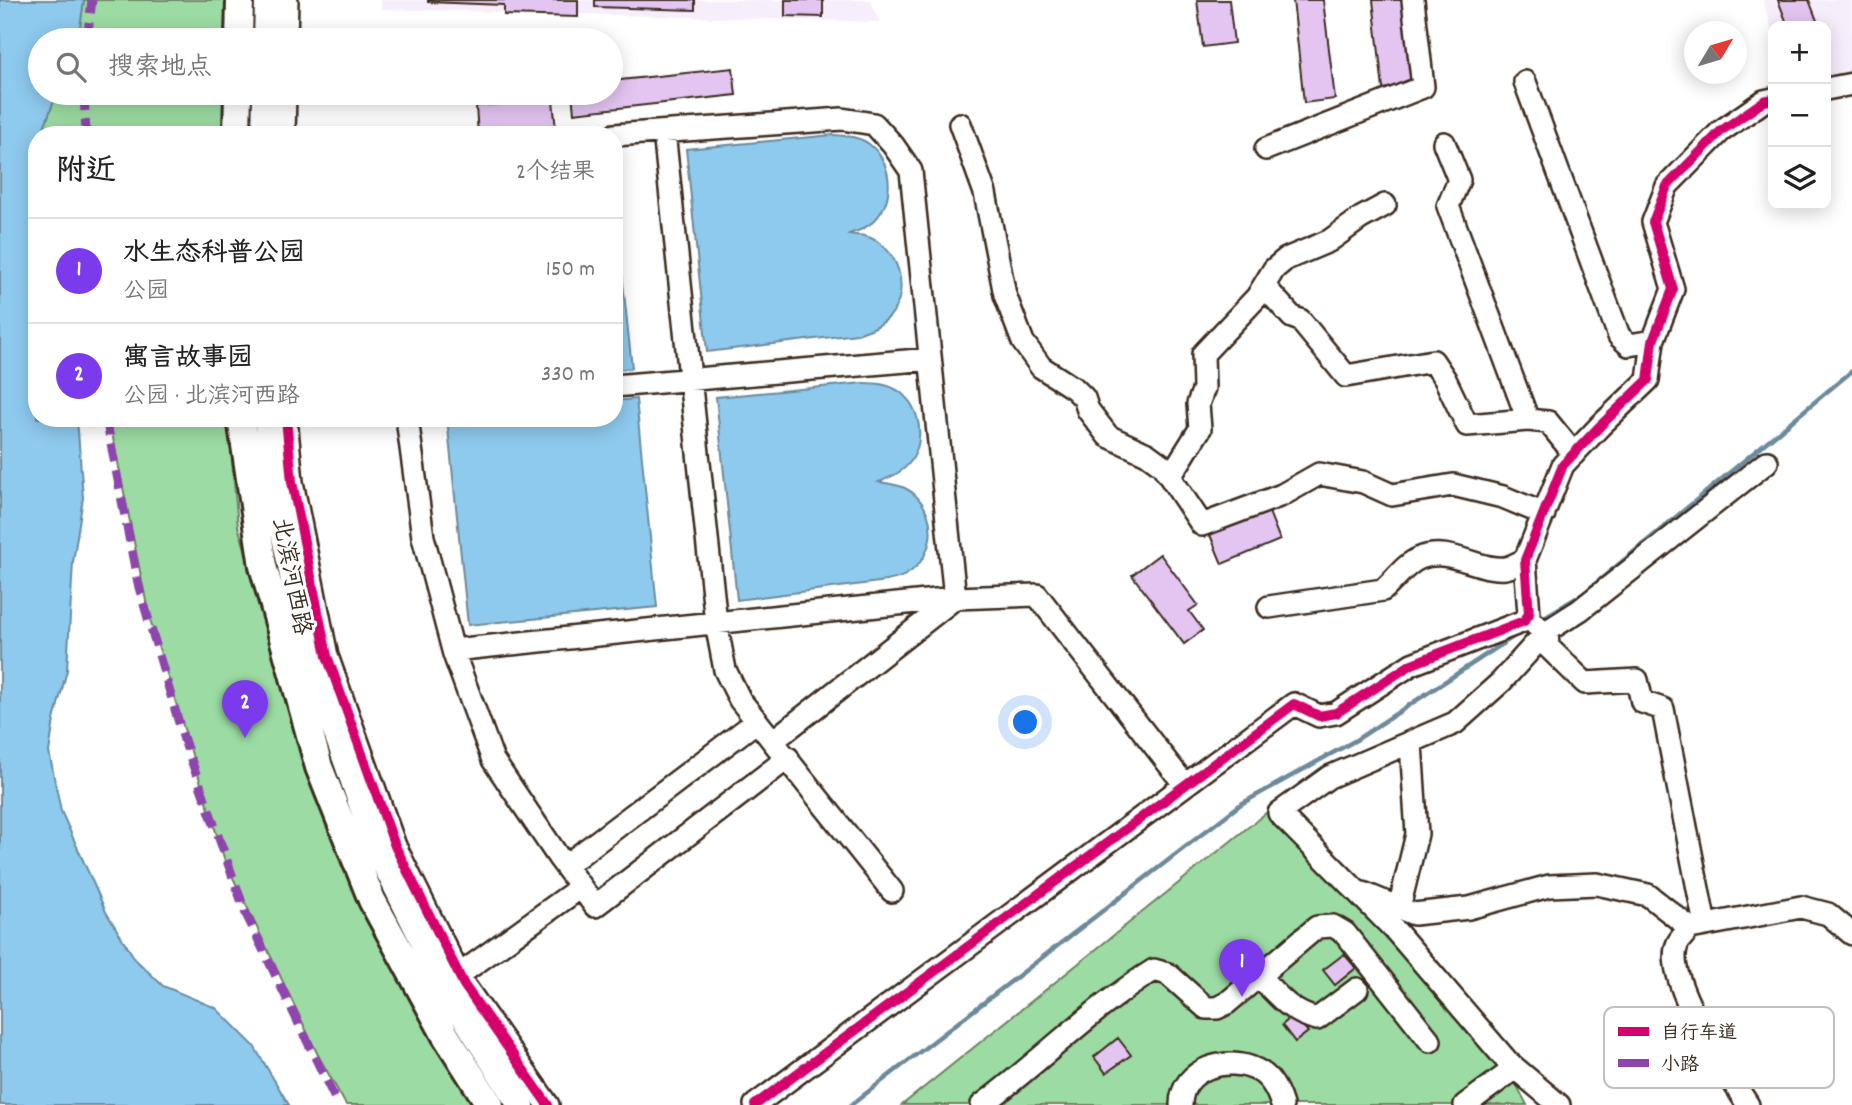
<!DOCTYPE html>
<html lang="zh">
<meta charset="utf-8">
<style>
:root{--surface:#fff;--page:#f6f6f6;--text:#222;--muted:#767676;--line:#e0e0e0;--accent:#7c3aed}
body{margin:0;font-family:Dekko,"LXGW WenKai TC",sans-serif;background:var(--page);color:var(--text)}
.controls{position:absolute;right:21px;top:21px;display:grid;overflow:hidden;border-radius:14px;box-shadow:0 4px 18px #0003}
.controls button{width:63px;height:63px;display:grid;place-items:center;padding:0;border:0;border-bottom:2px solid var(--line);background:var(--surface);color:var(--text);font:35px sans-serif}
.compass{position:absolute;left:1684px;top:21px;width:63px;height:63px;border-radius:50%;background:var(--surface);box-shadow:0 4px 18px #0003;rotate:52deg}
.you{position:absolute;left:1026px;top:723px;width:24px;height:24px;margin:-18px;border:5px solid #fff;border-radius:50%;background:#1a73e8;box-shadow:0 0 0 10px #1a73e833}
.badge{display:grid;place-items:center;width:46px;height:46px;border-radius:50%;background:var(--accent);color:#fff;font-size:23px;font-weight:700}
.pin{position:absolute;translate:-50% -58px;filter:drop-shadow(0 2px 4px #0008)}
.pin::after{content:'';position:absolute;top:37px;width:24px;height:21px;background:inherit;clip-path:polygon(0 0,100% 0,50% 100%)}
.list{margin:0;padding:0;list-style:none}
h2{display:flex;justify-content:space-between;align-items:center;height:91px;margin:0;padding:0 28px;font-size:30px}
h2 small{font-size:23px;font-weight:400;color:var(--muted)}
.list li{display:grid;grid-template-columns:46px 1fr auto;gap:21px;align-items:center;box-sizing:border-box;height:105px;padding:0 28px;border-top:2px solid var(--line)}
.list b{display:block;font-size:26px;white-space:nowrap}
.list p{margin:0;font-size:23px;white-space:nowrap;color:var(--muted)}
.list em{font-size:23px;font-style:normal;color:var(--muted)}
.icon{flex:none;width:38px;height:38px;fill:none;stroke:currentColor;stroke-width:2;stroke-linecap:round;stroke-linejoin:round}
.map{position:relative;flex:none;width:1852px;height:1105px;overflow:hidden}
.search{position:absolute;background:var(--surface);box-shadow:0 4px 18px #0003;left:28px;top:28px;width:595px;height:77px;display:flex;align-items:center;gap:18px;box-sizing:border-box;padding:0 24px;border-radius:38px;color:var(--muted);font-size:26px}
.panel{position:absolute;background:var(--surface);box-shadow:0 4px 18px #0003;left:28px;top:126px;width:595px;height:301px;border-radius:28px}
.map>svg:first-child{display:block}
.built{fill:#f7eefb}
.green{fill:#9cdba3;stroke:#6c8260;stroke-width:2}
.water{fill:#8ecaee;stroke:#6d8a9b;stroke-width:2}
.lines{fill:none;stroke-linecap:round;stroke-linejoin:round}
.stream{stroke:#6d8a9b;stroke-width:4.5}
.building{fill:#e4c5f2;stroke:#3b2a1e;stroke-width:2}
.minor-casing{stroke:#3b2a1e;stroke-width:26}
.major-casing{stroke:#3b2a1e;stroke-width:32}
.minor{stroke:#fff;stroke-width:21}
.major{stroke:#fff;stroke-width:26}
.quiet{stroke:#8e44ad;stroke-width:9;stroke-dasharray:18 9;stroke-linecap:butt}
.cycleway-casing{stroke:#fff;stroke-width:15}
.cycleway{stroke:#d6006c;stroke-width:10}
.labels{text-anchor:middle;stroke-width:6;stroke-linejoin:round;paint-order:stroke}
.street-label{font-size:24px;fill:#3b2a1e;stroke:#fff}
.key{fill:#fff;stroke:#c4bfbc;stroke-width:2}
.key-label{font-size:19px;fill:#3b2a1e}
</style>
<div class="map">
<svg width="1852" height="1105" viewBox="0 0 1852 1105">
<rect width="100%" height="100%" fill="#fff"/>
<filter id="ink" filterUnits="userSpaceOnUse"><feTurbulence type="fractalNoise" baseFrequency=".0143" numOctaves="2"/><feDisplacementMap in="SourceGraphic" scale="14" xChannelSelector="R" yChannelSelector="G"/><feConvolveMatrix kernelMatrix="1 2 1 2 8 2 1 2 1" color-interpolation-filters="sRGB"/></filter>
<g filter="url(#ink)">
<!-- built -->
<path class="built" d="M381,0h490l8,22 -498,-13z
M1763,0h89v73l-26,6v-53h-53v8z"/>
<!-- green -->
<path class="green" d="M84,0h156l-1,40h-161z
M57,93h181l-1,42h-196z
M109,418h119l10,108 104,341 134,238h-130l-27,-48 -94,-196 -76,-245z
M1272,808l233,255 22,42h-625z"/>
<!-- water -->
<path class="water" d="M0,0h84l-6,40h-38v53h17l-16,42h-4l-2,59 2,10v214h40l6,80 -10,64 -6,108 -13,50 -5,32 12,59 45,101 29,47 28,27 53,22 38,38 35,59h-289z
M833,135c12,1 25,1 36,9 28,21 26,68 -5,84 -4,3 -11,4 -15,6 5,1 11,1 16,2 33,9 47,54 25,80 -9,10 -21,14 -33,18l-150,18 -21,-203z
M614,198l18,170 -18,2z
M863,383c13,0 26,1 37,9 21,16 25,48 11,69 -8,11 -20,16 -32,21 12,2 25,3 35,12 25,23 21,62 -7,80 -5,4 -13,5 -20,7l-150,19 -21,-203z
M636,399l21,208 -189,18 -21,-207h167v-17z"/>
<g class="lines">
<!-- stream -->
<path class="stream" d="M1541,619l42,-25 269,-223
M851,1105l390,-301 115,-64 163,-107"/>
</g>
<!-- building -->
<path class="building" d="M428,0h150v17l-74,-2v-10l-76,-3z
M595,0h100v10l-100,-3z
M785,0h38v17l-38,-1z
M1197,0h32l5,43 -31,4z
M1293,0h30l12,99 -31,4z
M1373,0h31l9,85 -30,4z
M1778,0h31l10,26h-31z
M733,68l3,27 -162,18 -2,-20h39v-12z
M553,100l3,30 -78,5 -2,-29z
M1267,507l13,33 -58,24 -14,-34z
M1160,554l38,51 -9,6 14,19 -19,14 -52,-69z
M1344,954l12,14 -21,17 -12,-15z
M1294,1015l14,17 -13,10 -13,-17z
M1118,1038l13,17 -25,18 -12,-16z"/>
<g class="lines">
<defs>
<path id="minor" d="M286,40l1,-40
M1525,82l94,254 10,9 24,-4
M1826,89l26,-5
M960,124l25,69 20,102 18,47 18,25 34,22 9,9 4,12 20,26 39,18 15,11 40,60 80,-30 37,-21 44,8 29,13 61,-10 50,12 41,17
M664,132l52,491 9,47 15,30 152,191
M284,135l1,-42
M614,135l228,-16 32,5 19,21 18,26 44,427
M1444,143l15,37 -11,26 80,214 20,2 26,32
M1266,149l157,-62 -10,-87
M1264,286l28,31 8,3 46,56 87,-15 12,18 22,46 61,-5
M614,386l316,-27
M286,418l6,64 35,174 68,190 69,139 84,120
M407,418l16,119 31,117 39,106 66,98 36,48 193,-148
M1170,477l30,-48 -2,-25 6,-16 -1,-34 54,-57 17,-28 12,-10 43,-18 32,-23 24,-13
M1269,607l114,-17c12,-10 22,-26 37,-32 30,-12 57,13 85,10 7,-1 14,-6 20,-8
M1535,624l4,4 8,3 33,-21 187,-148
M1547,631l-46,51 -46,41 -126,54 -50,36 115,116 114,133 51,43
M1547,631l1,16 37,36 52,-3 5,22 21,7 42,216
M453,650l502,-52 82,-3 148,190
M774,740l181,-142
M565,866l192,-145
M1363,893l51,21 55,-6 80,-22 48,-2 51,11 42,33 111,-21 27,7 24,20
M1399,908l18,-74 -6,-90
M1690,928c-4,5 -11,11 -13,17 -14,35 52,130 71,160
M459,975l122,-88
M1259,976c18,19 32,37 58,43l40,-30
M755,1105l539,-401 25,12 17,-3 76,-49 112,-43 5,-7 -4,-54 38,-95 37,-39 48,-46 5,-39 20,-52 -20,-67 14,-36 54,-55 43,-30 9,-2
M982,1105c58,-43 110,-97 172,-135l14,4 38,34h11l10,-5 90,-76 16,-1 12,7 85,108
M1181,1105c0,-37 47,-50 76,-35 13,6 21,22 25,35
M1465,1105l41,-30"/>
<path id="major" d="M239,40l1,-40
M267,40l1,-40
M237,135l1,-42
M265,135l1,-42
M241,418l22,148 56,201 53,133 74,136 44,69
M268,418l5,59 36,177 69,195 71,142 72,114"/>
</defs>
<!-- minor casing -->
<use href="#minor" class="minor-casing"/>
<!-- major casing -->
<use href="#major" class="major-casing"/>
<!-- minor -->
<use href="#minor" class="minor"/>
<!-- major -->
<use href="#major" class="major"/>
<!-- quiet -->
<path class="quiet" d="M87,40l5,-40
M84,93l2,42
M106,418l32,166 46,156 62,174 92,191"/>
<defs>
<path id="cycleway" d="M286,418l6,64 35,174 68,190 69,139 84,120
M755,1105l539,-401 25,12 17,-3 76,-49 112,-43 5,-7 -4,-54 38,-95 37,-39 48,-46 5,-39 20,-52 -20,-67 14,-36 54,-55 43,-30 9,-2"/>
</defs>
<!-- cycleway casing -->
<use href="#cycleway" class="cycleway-casing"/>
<!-- cycleway -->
<use href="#cycleway" class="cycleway"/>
</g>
</g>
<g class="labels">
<!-- street labels -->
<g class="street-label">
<text transform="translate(293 576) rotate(79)" y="8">北滨河西路</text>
</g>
</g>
<!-- legend -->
<rect x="1604" y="1007" width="230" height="81" rx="10" class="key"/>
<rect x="1618" y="1027" width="31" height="9" fill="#d6006c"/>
<rect x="1618" y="1059" width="31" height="8" fill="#8e44ad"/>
<g class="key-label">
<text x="1661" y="1038">自行车道</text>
<text x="1661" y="1070">小路</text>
</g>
</svg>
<div class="controls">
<button>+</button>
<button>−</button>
<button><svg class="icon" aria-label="layers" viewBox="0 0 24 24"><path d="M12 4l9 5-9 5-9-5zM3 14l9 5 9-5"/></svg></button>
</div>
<svg class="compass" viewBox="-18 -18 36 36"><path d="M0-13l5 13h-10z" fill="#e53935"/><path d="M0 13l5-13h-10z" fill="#767676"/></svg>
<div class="you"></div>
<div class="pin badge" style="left:1242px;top:997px">1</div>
<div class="pin badge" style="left:245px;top:738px">2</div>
<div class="search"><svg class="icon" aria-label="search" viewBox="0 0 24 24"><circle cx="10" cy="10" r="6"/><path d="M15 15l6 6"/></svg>搜索地点</div>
<section class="panel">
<h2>附近<small>2个结果</small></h2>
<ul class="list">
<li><span class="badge">1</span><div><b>水生态科普公园</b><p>公园</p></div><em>150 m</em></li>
<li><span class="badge">2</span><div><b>寓言故事园</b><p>公园 · 北滨河西路</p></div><em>330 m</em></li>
</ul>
</section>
</div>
